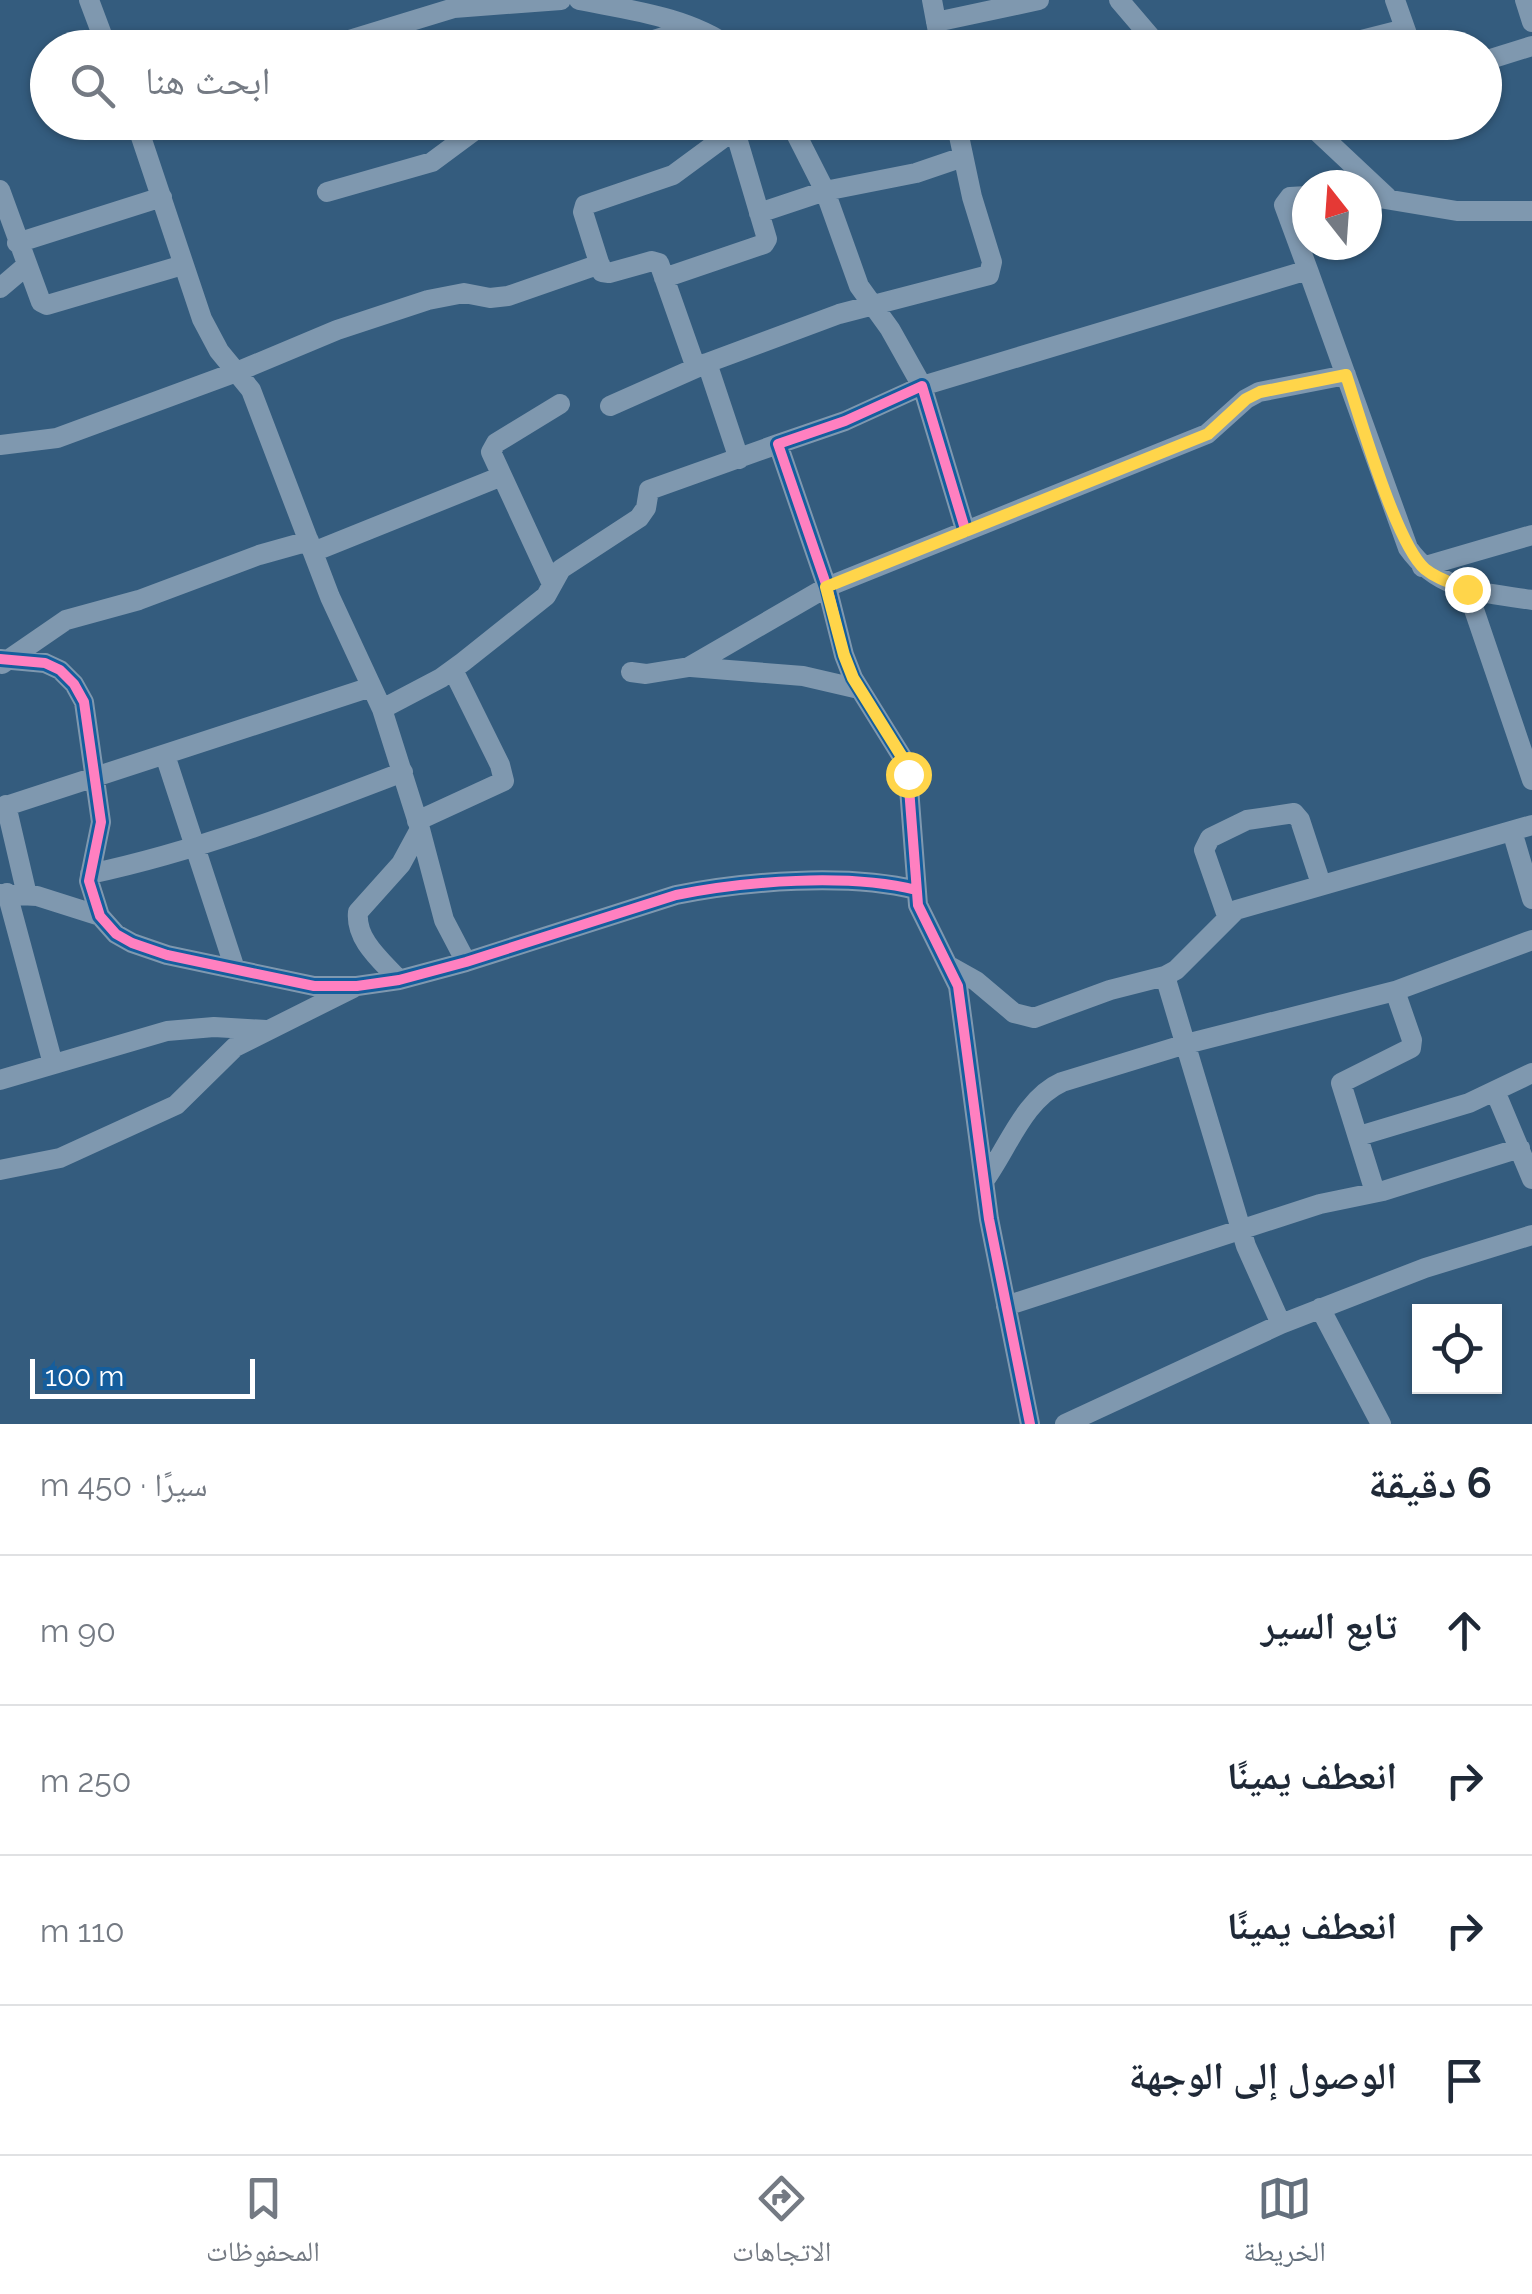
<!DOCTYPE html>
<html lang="ar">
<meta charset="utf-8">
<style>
:root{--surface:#fff;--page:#f2f2f3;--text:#1f2937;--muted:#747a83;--line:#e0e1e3;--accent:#64707d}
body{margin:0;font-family:Raleway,"Noto Naskh Arabic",sans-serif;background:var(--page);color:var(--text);direction:rtl}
.controls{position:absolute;right:30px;bottom:30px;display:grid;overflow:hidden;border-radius:0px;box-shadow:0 2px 8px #0004}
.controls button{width:90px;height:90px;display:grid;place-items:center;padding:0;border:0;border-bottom:2px solid var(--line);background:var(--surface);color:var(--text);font:50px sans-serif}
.compass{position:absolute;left:1292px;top:170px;width:90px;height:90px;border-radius:50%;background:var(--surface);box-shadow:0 2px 8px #0004;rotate:343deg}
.scale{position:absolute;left:30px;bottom:25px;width:225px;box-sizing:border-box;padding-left:10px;border:5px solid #fff;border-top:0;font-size:28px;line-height:35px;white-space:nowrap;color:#fff;-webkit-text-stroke:8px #155e9d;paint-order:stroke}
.stop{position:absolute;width:30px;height:30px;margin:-22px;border:8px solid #ffd54a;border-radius:50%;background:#fff}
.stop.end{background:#ffd54a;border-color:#fff;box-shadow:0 2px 10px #0008}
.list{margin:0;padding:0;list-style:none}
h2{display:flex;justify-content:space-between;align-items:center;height:130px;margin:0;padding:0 40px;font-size:42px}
h2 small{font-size:32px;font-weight:400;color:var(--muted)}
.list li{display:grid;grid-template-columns:65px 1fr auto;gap:30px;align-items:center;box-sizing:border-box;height:150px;padding:0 40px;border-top:2px solid var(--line)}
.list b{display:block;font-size:38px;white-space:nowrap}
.list em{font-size:32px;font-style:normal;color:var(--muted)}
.icon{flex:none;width:55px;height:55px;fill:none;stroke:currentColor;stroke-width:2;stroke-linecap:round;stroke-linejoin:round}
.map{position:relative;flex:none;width:1532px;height:1424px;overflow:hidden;direction:ltr}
.search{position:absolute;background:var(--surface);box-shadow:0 2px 8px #0004;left:30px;right:30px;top:30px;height:110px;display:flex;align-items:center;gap:25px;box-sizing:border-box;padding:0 35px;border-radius:55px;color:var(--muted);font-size:38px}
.sheet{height:730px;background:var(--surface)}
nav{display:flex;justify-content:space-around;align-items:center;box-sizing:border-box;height:140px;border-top:2px solid var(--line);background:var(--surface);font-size:28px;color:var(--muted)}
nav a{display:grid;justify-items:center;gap:5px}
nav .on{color:var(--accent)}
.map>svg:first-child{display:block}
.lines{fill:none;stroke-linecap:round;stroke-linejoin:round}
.minor{stroke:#7f98af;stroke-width:20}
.cycleway-casing{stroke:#155e9d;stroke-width:16}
.cycleway{stroke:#ff80c0;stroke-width:10}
.route{stroke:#ffd54a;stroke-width:12}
</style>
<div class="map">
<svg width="1532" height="1424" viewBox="0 0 1532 1424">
<rect width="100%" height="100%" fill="#345c7e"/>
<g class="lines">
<!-- minor -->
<path class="minor" d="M89,0l18,48
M579,0c50,10 110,17 152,48
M932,0l9,48
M1119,0l41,48
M1395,0l17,48
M1525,0l7,22
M936,22l103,-22
M323,48l131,-40 107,-8
M628,48l64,-20
M1330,48l75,-19
M1484,61l48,-15
M136,122l66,197 17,32 32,39 79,207 52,112 38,120 24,91 22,42
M790,122l35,69 34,95 31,43 32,57 386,-116 100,278c31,44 75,44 124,52
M1307,122l80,75
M0,190l41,112 6,3 136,-40
M327,192l105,-30 54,-40
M1307,196l-17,1 -6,8 24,65
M1367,196l90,15h75
M759,213l66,-22 91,-18 47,-16
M17,243l145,-46
M664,278l100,-34 3,-5 -32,-108
M0,288l26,-22
M707,363l32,96
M696,368l-37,-105 -7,-2 -43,12 -7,-1 -19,-60 2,-7 88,-30 72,-53
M610,406l97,-43 132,-49 150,-39 3,-13 -20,-65 -16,-75
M0,445l57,-7 182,-67 98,-41 91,-30 36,-7 26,5 18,-2 92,-32
M965,529l-43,-143 -77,35 -67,23 49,143 17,68 9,23 51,82 4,15 10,130 40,81 31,233 41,205
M313,552l189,-76
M1422,567l110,-32
M552,584l-61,-132 5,-9 64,-39
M1467,589l65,191
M0,659l45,4 15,7 14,14 10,18 17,120 -12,59 11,35 16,18 16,9 35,12 147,31h43l42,-6 67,-18 210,-67c70,-14 171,-22 240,-5
M2,664l64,-44 73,-20 120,-45 50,-14
M691,667l112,9 56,13
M631,672l15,2 43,-7 138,-80 380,-153 39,-35 13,-7 87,-17
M382,709l59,-31 22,-16 83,-66 15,-27 78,-51 7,-10 3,-18 129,-46
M165,755l70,214
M6,805l21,90
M0,808l371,-121
M417,821l87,-40 -4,-16 -47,-95
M1512,831l20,68
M90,874c108,-23 209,-62 313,-102
M7,893l46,171
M0,894l37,2 63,20
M1227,916l-23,-66 6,-12 37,-18 47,-7 6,7 21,64
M951,967l25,14 38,32 20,5 76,-28 55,-14 11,-6 60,-60 296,-85
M1165,976l81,270 35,78 144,-56 107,-33
M399,980c-17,-19 -44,-40 -41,-68l43,-48 19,-35
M0,1080l167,-49 47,-4 52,3
M1495,1091l37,88
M1359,1136l110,-33 63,-30
M0,1170l60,-12 116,-53 59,-58 118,-59
M984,1181c24,-33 40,-82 78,-99l124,-38 209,-53 137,-51
M1375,1192l-34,-109 70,-35 1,-8 -17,-49
M1006,1306l314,-102 63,-13 137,-43
M1320,1308l61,116
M1065,1424l216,-100"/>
<defs>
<path id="cycleway" d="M965,529l-43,-143 -77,35 -67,23 49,143 17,68 9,23 51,82 4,15 10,130 40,81 31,233 41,205
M0,659l45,4 15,7 14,14 10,18 17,120 -12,59 11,35 16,18 16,9 35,12 147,31h43l42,-6 67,-18 210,-67c70,-14 171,-22 240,-5"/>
</defs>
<!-- cycleway casing -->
<use href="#cycleway" class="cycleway-casing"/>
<!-- cycleway -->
<use href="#cycleway" class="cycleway"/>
</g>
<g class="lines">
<!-- route -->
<path class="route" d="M908,774l-4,-14 -51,-82 -9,-23 -18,-68 382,-153 38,-35 14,-7 86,-17c14,42 50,169 79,194 12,10 27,14 42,20"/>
</g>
</svg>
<div class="controls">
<button><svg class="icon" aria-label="locate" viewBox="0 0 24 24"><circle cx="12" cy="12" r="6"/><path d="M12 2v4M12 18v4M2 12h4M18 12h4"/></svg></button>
</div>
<svg class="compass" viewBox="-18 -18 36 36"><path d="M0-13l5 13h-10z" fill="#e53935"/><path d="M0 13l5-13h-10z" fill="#747a83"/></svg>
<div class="scale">100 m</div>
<div class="stop" style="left:908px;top:774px"></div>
<div class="stop end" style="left:1467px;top:589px"></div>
<div class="search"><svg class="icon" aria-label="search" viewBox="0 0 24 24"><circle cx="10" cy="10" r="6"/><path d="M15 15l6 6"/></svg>ابحث هنا</div>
</div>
<section class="sheet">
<h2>6 دقيقة<small>سيرًا · 450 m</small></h2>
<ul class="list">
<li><svg class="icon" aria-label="ahead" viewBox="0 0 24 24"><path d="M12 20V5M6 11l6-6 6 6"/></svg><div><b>تابع السير</b></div><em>90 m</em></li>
<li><svg class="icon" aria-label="right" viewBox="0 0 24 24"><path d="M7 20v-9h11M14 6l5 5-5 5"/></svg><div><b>انعطف يمينًا</b></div><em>250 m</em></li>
<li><svg class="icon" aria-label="right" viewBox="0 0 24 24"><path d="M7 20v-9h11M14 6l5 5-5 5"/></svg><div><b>انعطف يمينًا</b></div><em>110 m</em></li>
<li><svg class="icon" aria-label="arrive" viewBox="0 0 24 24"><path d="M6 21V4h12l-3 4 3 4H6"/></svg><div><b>الوصول إلى الوجهة</b></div></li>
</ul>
</section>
<nav>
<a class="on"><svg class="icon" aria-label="map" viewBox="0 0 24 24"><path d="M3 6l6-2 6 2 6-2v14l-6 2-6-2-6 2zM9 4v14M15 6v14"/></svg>الخريطة</a>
<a><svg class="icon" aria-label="directions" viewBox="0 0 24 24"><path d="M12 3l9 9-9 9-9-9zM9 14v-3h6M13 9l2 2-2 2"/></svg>الاتجاهات</a>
<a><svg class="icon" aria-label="saved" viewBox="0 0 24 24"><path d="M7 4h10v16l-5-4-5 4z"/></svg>المحفوظات</a>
</nav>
